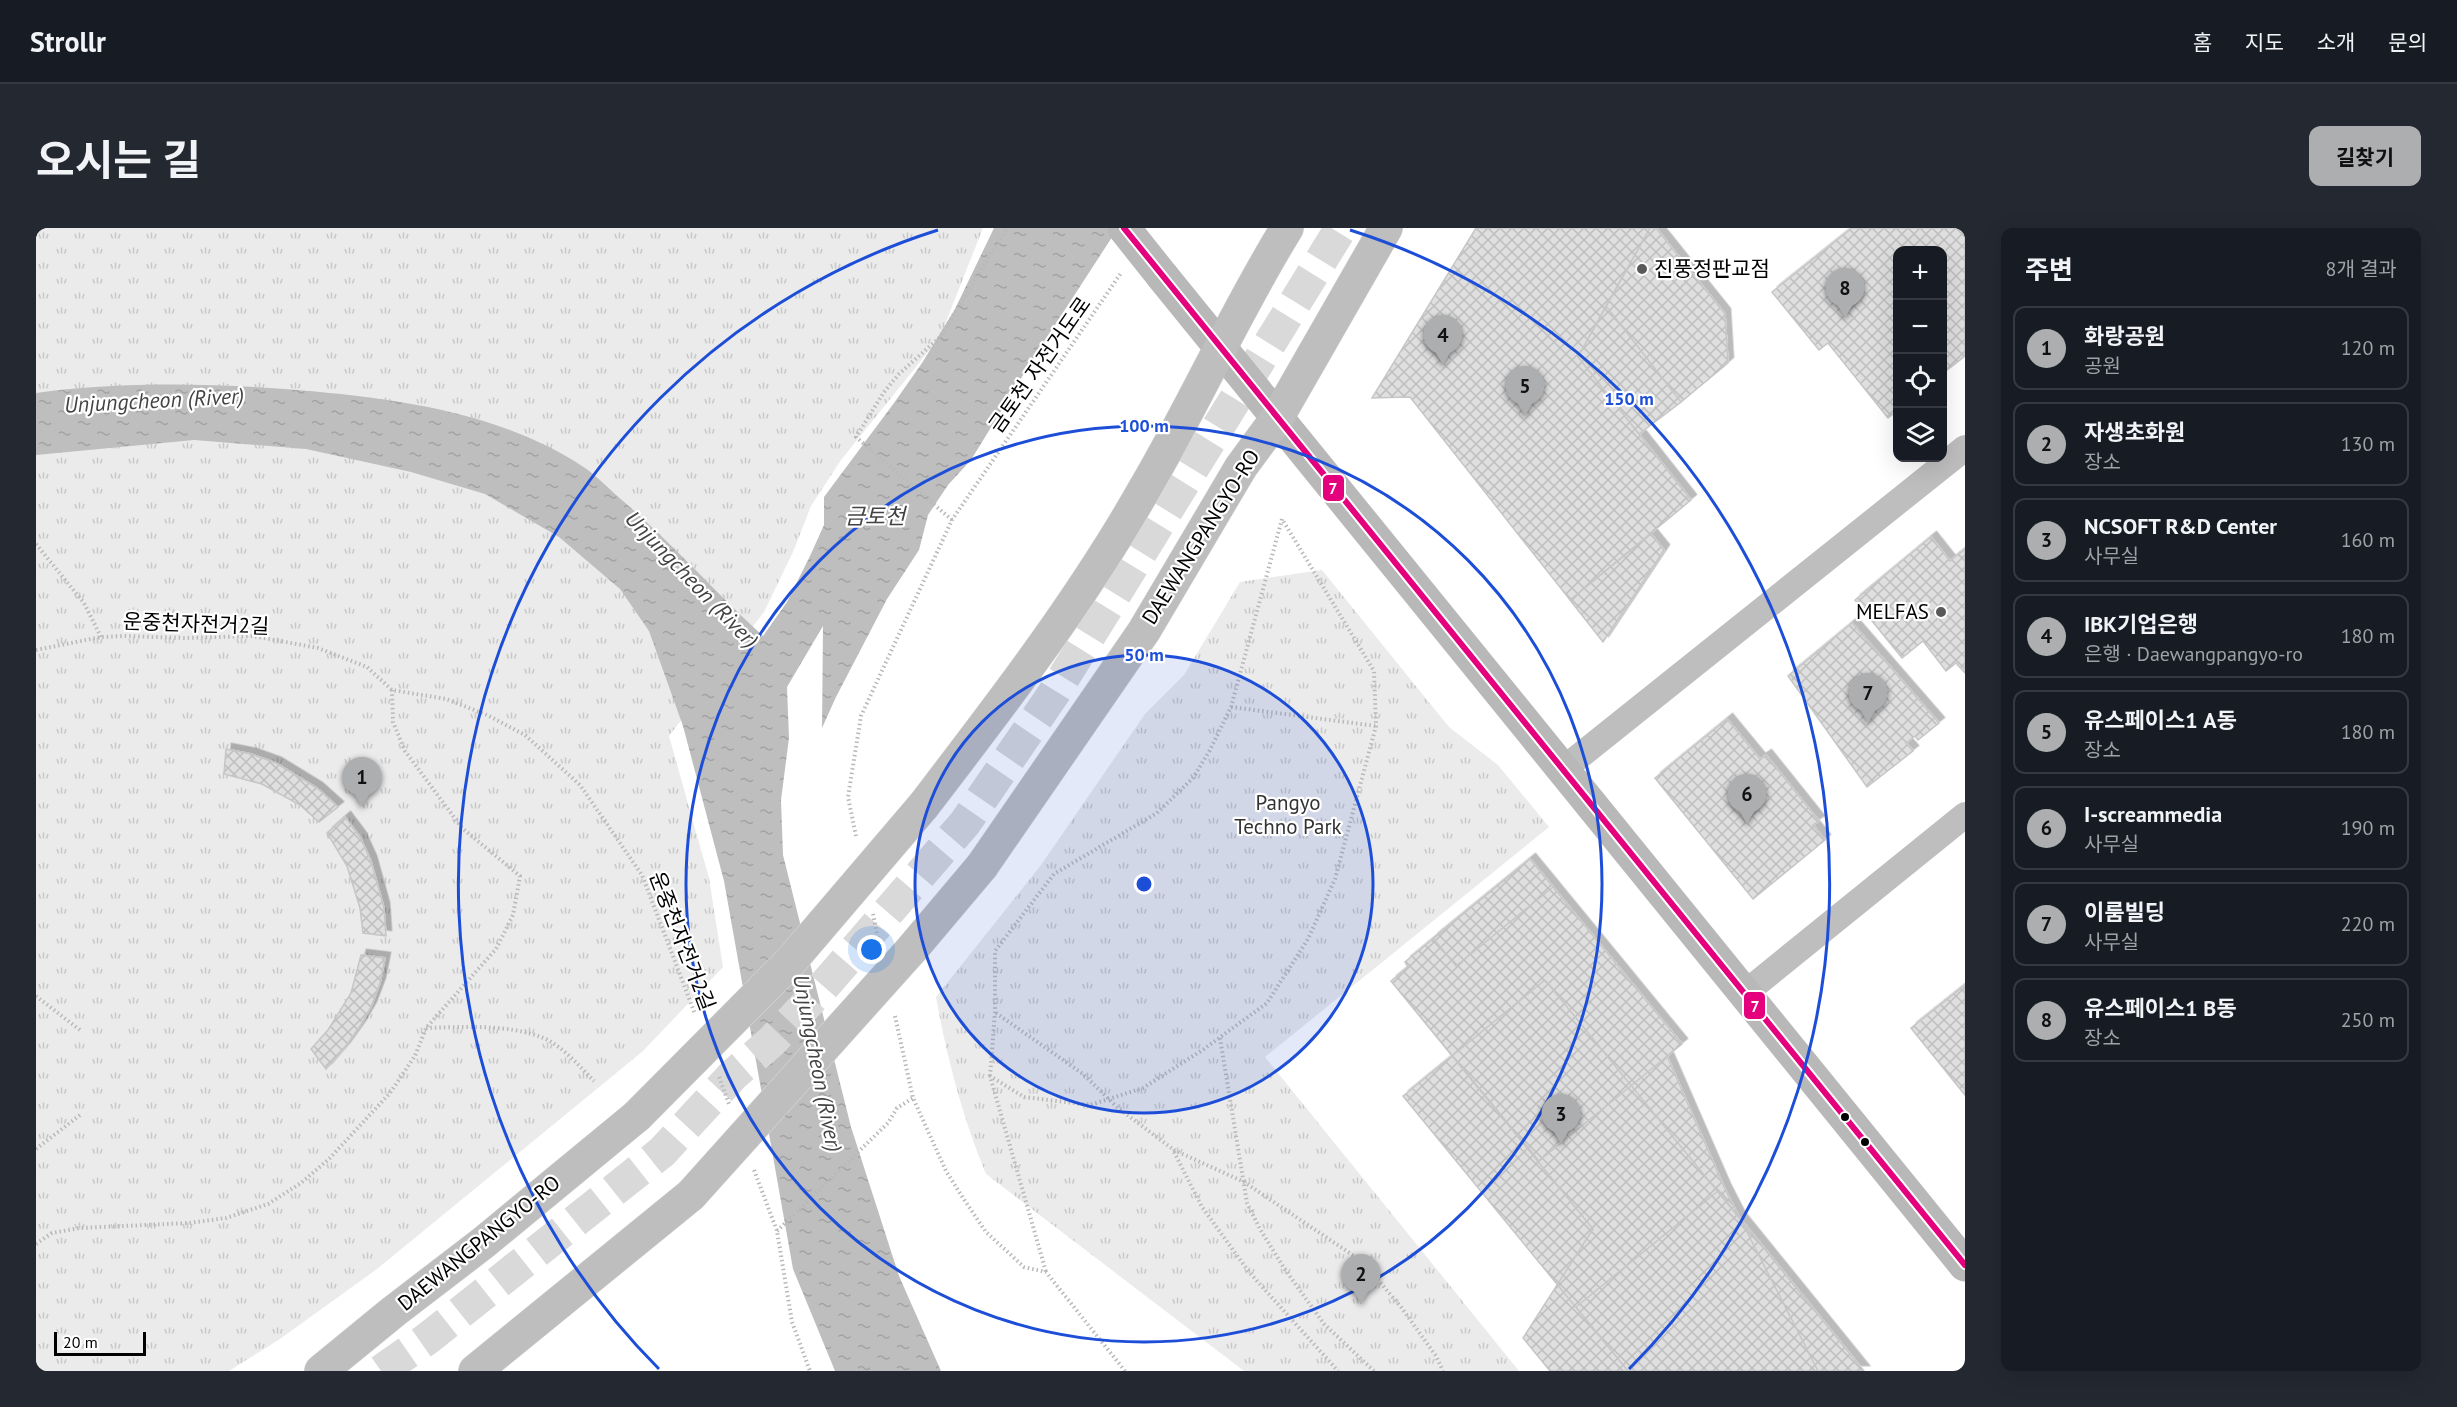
<!DOCTYPE html>
<html lang="ko">
<meta charset="utf-8">
<style>
:root{--surface:#171b24;--page:#242831;--text:#f1f3f6;--muted:#9ea1a6;--line:#363941;--accent:#adaeaf}
body{margin:0;font-family:"PT Sans","Noto Sans KR",sans-serif;background:var(--page);color:var(--text)}
.controls{position:absolute;right:18px;top:18px;display:grid;overflow:hidden;border-radius:12px;box-shadow:0 6px 24px #0002}
.controls button{width:54px;height:54px;display:grid;place-items:center;padding:0;border:0;border-bottom:2px solid var(--line);background:var(--surface);color:var(--text);font:30px sans-serif}
.scale{position:absolute;left:18px;bottom:15px;width:92px;box-sizing:border-box;padding-left:6px;border:3px solid #000;border-top:0;font-size:16px;line-height:21px;white-space:nowrap;color:#000;-webkit-text-stroke:4px #fff;paint-order:stroke}
.you{position:absolute;left:836px;top:722px;width:21px;height:21px;margin:-15px;border:4px solid #fff;border-radius:50%;background:#1a73e8;box-shadow:0 0 0 9px #1a73e833}
.badge{display:grid;place-items:center;width:39px;height:39px;border-radius:50%;background:var(--accent);color:#111;font-size:20px;font-weight:700}
.pin{position:absolute;translate:-50% -50px;filter:drop-shadow(0 2px 3px #0008)}
.pin::after{content:'';position:absolute;top:32px;width:21px;height:18px;background:inherit;clip-path:polygon(0 0,100% 0,50% 100%)}
.list{margin:0;padding:0;list-style:none}
h2{display:flex;justify-content:space-between;align-items:center;height:78px;margin:0;padding:0 24px;font-size:26px}
h2 small{font-size:20px;font-weight:400;color:var(--muted)}
.list li{display:grid;grid-template-columns:39px 1fr auto;gap:18px;align-items:center;box-sizing:border-box;height:84px;margin:0 12px 12px;padding:0 12px;border:2px solid var(--line);border-radius:12px}
.list b{display:block;font-size:22px;white-space:nowrap}
.list p{margin:0;font-size:20px;white-space:nowrap;color:var(--muted)}
.list em{font-size:20px;font-style:normal;color:var(--muted)}
.icon{flex:none;width:33px;height:33px;fill:none;stroke:currentColor;stroke-width:2;stroke-linecap:round;stroke-linejoin:round}
.map{position:relative;flex:none;width:1929px;height:1143px;overflow:hidden;border-radius:12px}
header{display:flex;align-items:center;gap:36px;box-sizing:border-box;height:84px;padding:0 30px;background:var(--surface);border-bottom:2px solid var(--line)}
header strong{font-size:28px}
nav{display:flex;gap:33px;margin-inline-start:auto;font-size:21px}
.intro{display:flex;align-items:center;justify-content:space-between;box-sizing:border-box;height:144px;padding:0 36px}
h1{margin:0;font-size:42px}
.button{padding:15px 27px;border-radius:12px;background:var(--accent);color:#111;font-size:21px;font-weight:700}
main{display:flex;gap:36px;padding:0 36px}
aside{flex:1;background:var(--surface);border-radius:12px;box-shadow:0 6px 24px #0002}
.map>svg:first-child{display:block}
.park{fill:url(#park-tufts)}
.water{fill:url(#water-ripples)}
.building{fill:url(#building-cross-hatch);stroke:#c6c6c6;stroke-width:1.5;filter:url(#shadow)}
.lines{fill:none;stroke-linecap:round;stroke-linejoin:round}
.primary-tunnel{stroke:#d9d9d9;stroke-width:33;stroke-dasharray:33 16;stroke-linecap:butt}
.primary-casing{stroke:#dbdbdb;stroke-width:34}
.path{stroke:#b9b9b9;stroke-width:4;stroke-dasharray:1.5 3;stroke-linecap:butt}
.street{stroke:#bebebe;stroke-width:26}
.secondary{stroke:#b8b8b8;stroke-width:33}
.primary{stroke:#bebebe;stroke-width:33}
.primary-bridge-casing{stroke:#dbdbdb;stroke-width:34;stroke-linecap:butt}
.secondary-bridge{stroke:#b8b8b8;stroke-width:33}
.primary-bridge{stroke:#bebebe;stroke-width:33}
.bus-1-casing{stroke:#fff;stroke-width:10}
.bus-1{stroke:#e5007d;stroke-width:6}
.ring{fill:none;stroke:#1d4ed8;stroke-width:3}
.poi-dot{fill:#595959;stroke:#fff;stroke-width:2}
.bus-dot{fill:#000;stroke:#fff;stroke-width:2}
.labels{text-anchor:middle;stroke-width:4.5;stroke-linejoin:round;paint-order:stroke}
.poi-label{font-size:21px;fill:#000;stroke:#fff;text-anchor:start}
.street-label{font-size:21px;fill:#000;stroke:#fff}
.park-label{font-size:21px;fill:#323232;stroke:#fff}
.water-label{font-size:22px;font-style:italic;fill:#434343;stroke:#fff}
.centre{fill:#1d4ed8;stroke:#fff;stroke-width:3}
.ring-label{font-size:18px;text-anchor:middle;font-weight:bold;fill:#1d4ed8;stroke:#fff;stroke-width:4.5;stroke-linejoin:round;paint-order:stroke}
.line-badge{stroke:#fff;stroke-width:2}
.badge-label{font-size:16px;text-anchor:middle;font-weight:bold;fill:#fff}
</style>
<header>
<strong>Strollr</strong>
<nav><a>홈</a><a>지도</a><a>소개</a><a>문의</a></nav>
</header>
<div class="intro"><h1>오시는 길</h1><a class="button">길찾기</a></div>
<main>
<div class="map">
<svg width="1929" height="1143" viewBox="0 0 1929 1143">
<defs>
<pattern id="park-tufts" width="24" height="20" patternUnits="userSpaceOnUse" patternTransform="scale(1.5)"><rect width="24" height="20" fill="#ebebeb"/><path d="M3 7l-1-3M5 7V3M7 7l1-3M15 17l-1-3M17 17v-4M19 17l1-3" fill="none" stroke="#c8c8c8"/></pattern>
<pattern id="water-ripples" width="26" height="14" patternUnits="userSpaceOnUse" patternTransform="scale(1.5)"><rect width="26" height="14" fill="#bebebe"/><path d="M2 4q2-2 4 0t4 0M15 11q2-2 4 0t4 0" fill="none" stroke="#a2a2a2"/></pattern>
<pattern id="building-cross-hatch" width="8" height="8" patternUnits="userSpaceOnUse" patternTransform="scale(1.5)"><rect width="8" height="8" fill="#dfdfdf"/><path d="M0 0l8 8M0 8l8-8" fill="none" stroke="#bebebe"/></pattern>
<filter id="shadow"><feDropShadow dx="5.5" dy="-5.5" stdDeviation="0" flood-color="#0004"/></filter>
</defs>
<rect width="100%" height="100%" fill="#fff"/>
<!-- park -->
<path class="park" d="M0,0h947l-43,109 -99,123 -30,46 -18,46 -29,60 -95,124 40,142 14,89 -80,84 -266,218 -97,70 -51,32h-193z
M1286,342l127,157 49,38 51,62 -284,230 254,314h-275l-258,-197c-24,-58 -39,-116 -50,-177l105,-132 104,-151 39,-39 56,-93z"/>
<!-- water -->
<path class="water" d="M958,0h124l-87,134 -60,98 -23,25 -20,30 -9,35 -32,49 -51,98 -14,31 1,-102 -36,61 2,51 -8,62 2,55 68,272 48,149 42,95h-106l-42,-102 -69,-388 -41,-155 -34,-95 -29,-42 -61,-52 -74,-43 -74,-22 -105,-23 -112,-9 -158,15v-62c83,-11 166,-10 249,-4 101,8 214,21 300,79 13,9 25,22 38,33 49,42 92,91 140,135l24,-34 23,-46 14,-31v-28l70,-94 28,-40 33,-54z"/>
<!-- building -->
<path class="building" d="M1440,0h174l-72,129 113,143 -121,100 -160,-203 -38,1z
M1614,0h6l69,86 3,49 -47,39 -75,-96z
M1816,0h113v128l-23,18v-124h-44v160l-10,8 -60,-75 -9,7 -47,-58z
M1570,78l75,96 -42,32 -61,-77z
M1615,306l13,16 -61,92 -33,-42z
M1895,309l19,24 15,-12v124l-9,-10 -10,8 -23,-30 -21,17 -47,-58z
M1816,395l87,100 -21,17 -3,-4 -9,7 7,8 -46,36 -79,-111z
M1691,491l33,40 6,-4 53,66 -6,4 12,15 -72,59 -98,-121z
M190,521l25,5 25,9 41,25 21,19 -19,15 -19,-17 -38,-21 -38,-10z
M309,589l15,20 11,24 13,47 2,28 -23,-3 -3,-25 -13,-42 -20,-33z
M1494,631l152,185 -143,117 -148,-180 17,-14 -3,-5z
M1494,631l152,185 -15,12 58,133 93,182h-268l-27,-33 70,-109 -202,-248 17,-14 -3,-5z
M1494,631l23,28 -97,79 -23,-28z
M325,727l24,3 -5,25 -9,24 -11,19 -15,21 -19,22 -15,-20 17,-19 23,-37z
M1509,752l173,212 146,179h-236l-225,-275z
M1929,757v110l-54,-67z
M1682,963l146,180h-236l-52,-64z"/>
<g class="lines">
<!-- primary-tunnel -->
<path class="primary-tunnel" d="M345,1143l46,-32 235,-187 71,-77 39,-34 51,-54 142,-164 89,-130 287,-465"/>
<defs>
<path id="primary" d="M888,577c78,-102 157,-204 221,-317 50,-85 90,-176 142,-260
M946,638l162,-235 97,-164 36,-49 109,-190
M285,1143l72,-59 90,-69 154,-127
M439,1143l216,-176"/>
</defs>
<!-- primary casing -->
<use href="#primary" class="primary-casing"/>
<!-- path -->
<path class="path" d="M916,292l-96,-83 28,-45 15,-18 41,-37 67,-109
M0,316l48,59 17,34
M0,422l65,-13 23,-1 60,2 69,-2 65,12 49,19 25,23 54,9 41,16 38,20 55,50 62,90 53,139
M1195,479l145,19
M820,608l-8,-39 13,-81 91,-196 169,-247
M837,686l5,25
M0,768l44,34
M960,785l87,61 35,34 56,42 70,32 119,80 38,45 35,49 7,15
M859,788l18,82 33,73 17,27 23,34 38,35 22,5 79,99
M390,800c37,-1 80,-4 115,9 21,8 38,29 53,44
M1184,810l27,165 13,26 24,39 40,56 50,47
M954,848l5,-64v-61l59,-77 103,-61 36,-35 17,-28 21,-43 51,-188 92,152 2,55 -41,153 -27,60 -41,64 -63,46 -61,39 -53,17 -66,-8 -34,-21 56,196
M683,849l10,27
M0,921l44,-34
M1138,924l28,55 47,65 89,99
M718,942l23,61 15,91 18,49
M741,1003l111,-108 9,-15 16,-10
M0,1016l16,-11 28,-5 109,-5 37,-5 42,-14 33,-21 28,-24 61,-66 25,-37 11,-28 70,-79 17,-34 7,-39 -58,-48 -57,-77 -12,-29 -1,-32"/>
<!-- street -->
<path class="street" d="M1525,543l404,-323
M1709,765l220,-178"/>
<!-- secondary -->
<path class="secondary" d="M1127,49l802,988"/>
<!-- primary -->
<use href="#primary" class="primary"/>
<defs>
<path id="primary-bridge" d="M601,888l153,-154 134,-157
M655,967l221,-246 70,-83"/>
</defs>
<!-- primary-bridge casing -->
<use href="#primary-bridge" class="primary-bridge-casing"/>
<!-- secondary-bridge -->
<path class="secondary-bridge" d="M1088,0l39,49"/>
<!-- primary-bridge -->
<use href="#primary-bridge" class="primary-bridge"/>
<defs>
<path id="bus-1" d="M1088,0c278,347 561,691 841,1037"/>
</defs>
<!-- bus-1 casing -->
<use href="#bus-1" class="bus-1-casing"/>
<!-- bus-1 -->
<use href="#bus-1" class="bus-1"/>
</g>
<!-- distance rings -->
<circle cx="1108" cy="656" r="229" fill="#1d4ed8" fill-opacity=".12"/>
<g class="ring">
<circle cx="1108" cy="656" r="229"/>
<circle cx="1108" cy="656" r="458"/>
<path d="M623 1141A686 686 0 0 1 902 2M1314 2A686 686 0 0 1 1593 1141"/>
</g>
<!-- markers -->
<g class="poi-dot">
<circle cx="1606" cy="41" r="6"/>
<circle cx="1905" cy="384" r="6"/>
</g>
<g class="bus-dot">
<circle cx="1809" cy="889" r="5"/>
<circle cx="1829" cy="914" r="5"/>
</g>
<g class="labels">
<!-- poi labels -->
<g class="poi-label">
<text x="1618" y="48">진풍정판교점</text>
<text x="1893" y="391" text-anchor="end">MELFAS</text>
</g>
<!-- street labels -->
<g class="street-label">
<text transform="translate(1004 137) rotate(-55)" y="7">금토천 자전거도로</text>
<text transform="translate(1165 309) rotate(-58)" y="7">DAEWANGPANGYO-RO</text>
<text transform="translate(160 396) rotate(2)" y="7">운중천자전거2길</text>
<text transform="translate(646 713) rotate(69)" y="7">운중천자전거2길</text>
<text transform="translate(443 1015) rotate(-39)" y="7">DAEWANGPANGYO-RO</text>
</g>
<!-- park labels -->
<g class="park-label">
<text x="1252" y="582">Pangyo<tspan x="1252" dy="24">Techno Park</tspan></text>
</g>
<!-- water labels -->
<g class="water-label">
<text transform="translate(118 172) rotate(-3)" y="8">Unjungcheon (River)</text>
<text x="839" y="296">금토천</text>
<text transform="translate(656 351) rotate(46)" y="8">Unjungcheon (River)</text>
<text transform="translate(782 835) rotate(79)" y="8">Unjungcheon (River)</text>
</g>
</g>
<circle cx="1108" cy="656" r="9" class="centre"/>
<g class="ring-label">
<text x="1593" y="177">150 m</text>
<text x="1108" y="204">100 m</text>
<text x="1108" y="433">50 m</text>
</g>
<g class="line-badge">
<rect x="1286" y="246" width="23" height="28" rx="6" fill="#e5007d"/>
<rect x="1707" y="763" width="23" height="29" rx="6" fill="#e5007d"/>
</g>
<g class="badge-label">
<text x="1297" y="266">7</text>
<text x="1719" y="784">7</text>
</g>
</svg>
<div class="controls">
<button>+</button>
<button>−</button>
<button><svg class="icon" aria-label="locate" viewBox="0 0 24 24"><circle cx="12" cy="12" r="6"/><path d="M12 2v4M12 18v4M2 12h4M18 12h4"/></svg></button>
<button><svg class="icon" aria-label="layers" viewBox="0 0 24 24"><path d="M12 4l9 5-9 5-9-5zM3 14l9 5 9-5"/></svg></button>
</div>
<div class="scale">20 m</div>
<div class="you"></div>
<div class="pin badge" style="left:326px;top:579px">1</div>
<div class="pin badge" style="left:1325px;top:1076px">2</div>
<div class="pin badge" style="left:1525px;top:916px">3</div>
<div class="pin badge" style="left:1407px;top:137px">4</div>
<div class="pin badge" style="left:1489px;top:188px">5</div>
<div class="pin badge" style="left:1711px;top:596px">6</div>
<div class="pin badge" style="left:1832px;top:495px">7</div>
<div class="pin badge" style="left:1809px;top:90px">8</div>
</div>
<aside>
<h2>주변<small>8개 결과</small></h2>
<ul class="list">
<li><span class="badge">1</span><div><b>화랑공원</b><p>공원</p></div><em>120 m</em></li>
<li><span class="badge">2</span><div><b>자생초화원</b><p>장소</p></div><em>130 m</em></li>
<li><span class="badge">3</span><div><b>NCSOFT R&amp;D Center</b><p>사무실</p></div><em>160 m</em></li>
<li><span class="badge">4</span><div><b>IBK기업은행</b><p>은행 · Daewangpangyo-ro</p></div><em>180 m</em></li>
<li><span class="badge">5</span><div><b>유스페이스1 A동</b><p>장소</p></div><em>180 m</em></li>
<li><span class="badge">6</span><div><b>I-screammedia</b><p>사무실</p></div><em>190 m</em></li>
<li><span class="badge">7</span><div><b>이룸빌딩</b><p>사무실</p></div><em>220 m</em></li>
<li><span class="badge">8</span><div><b>유스페이스1 B동</b><p>장소</p></div><em>250 m</em></li>
</ul>
</aside>
</main>
